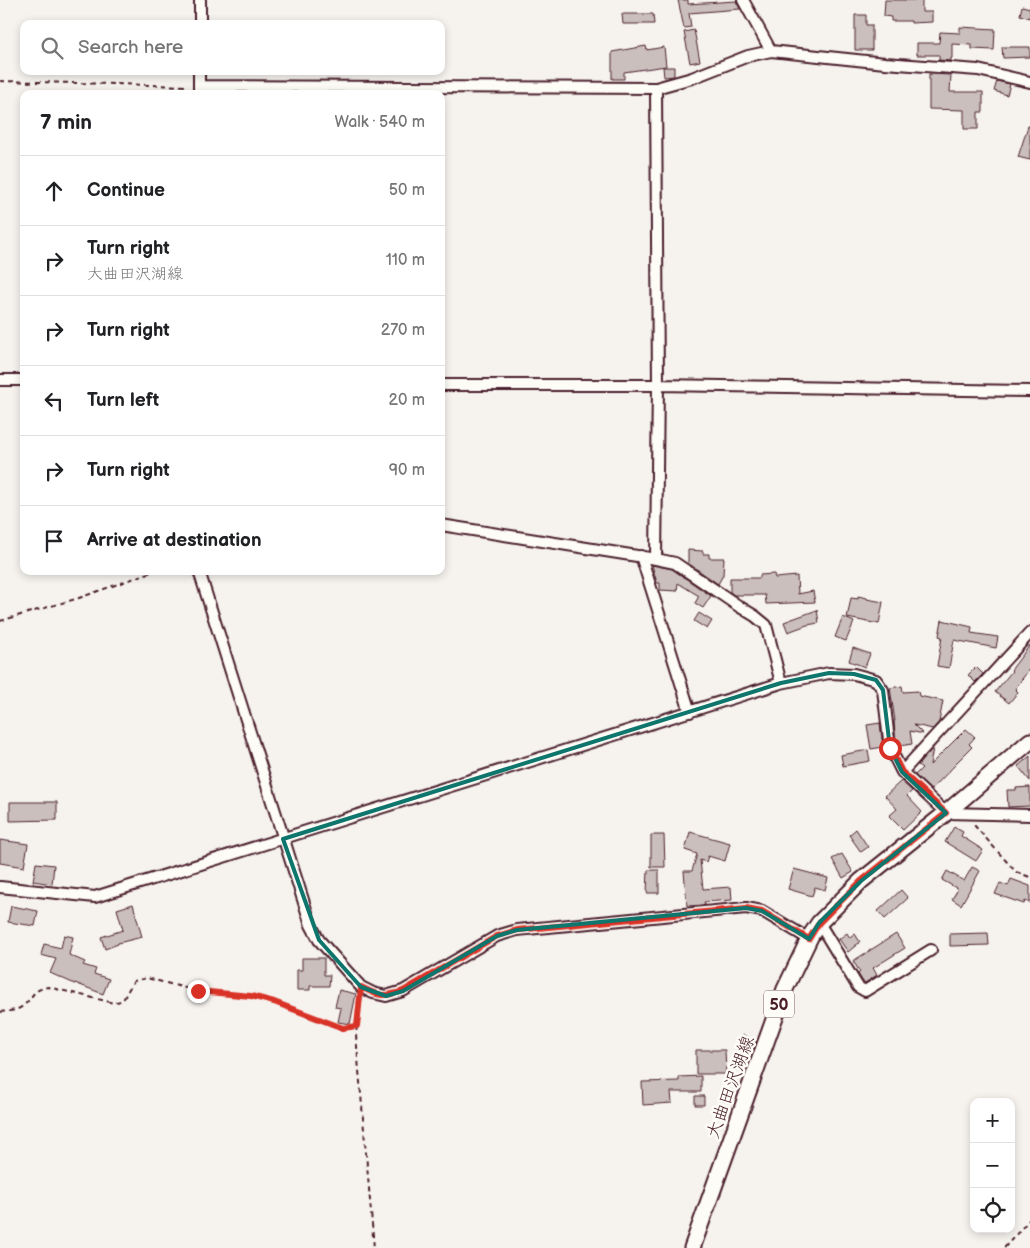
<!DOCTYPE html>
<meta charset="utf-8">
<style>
:root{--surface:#fff;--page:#f2f2f2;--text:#202124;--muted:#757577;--line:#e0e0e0}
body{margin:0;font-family:"Balsamiq Sans","Klee One",sans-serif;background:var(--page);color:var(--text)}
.controls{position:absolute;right:15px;bottom:15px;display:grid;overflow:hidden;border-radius:10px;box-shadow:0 2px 8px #0003}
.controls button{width:45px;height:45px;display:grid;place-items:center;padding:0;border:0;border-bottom:1px solid var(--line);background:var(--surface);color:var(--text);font:25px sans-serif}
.stop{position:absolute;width:15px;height:15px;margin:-11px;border:4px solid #d93025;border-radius:50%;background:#fff}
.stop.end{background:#d93025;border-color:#fff;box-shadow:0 1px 5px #0008}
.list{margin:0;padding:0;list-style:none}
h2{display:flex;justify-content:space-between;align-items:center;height:65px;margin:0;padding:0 20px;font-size:21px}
h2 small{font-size:16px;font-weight:400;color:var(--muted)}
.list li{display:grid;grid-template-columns:32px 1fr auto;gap:15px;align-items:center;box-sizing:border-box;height:70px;padding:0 20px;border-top:1px solid var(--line)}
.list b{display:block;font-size:19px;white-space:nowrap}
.list p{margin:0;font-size:16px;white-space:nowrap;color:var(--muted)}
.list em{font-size:16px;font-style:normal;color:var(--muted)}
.icon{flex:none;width:28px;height:28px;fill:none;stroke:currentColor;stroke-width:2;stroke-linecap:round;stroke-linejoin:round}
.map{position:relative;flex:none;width:1030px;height:1248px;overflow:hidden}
.search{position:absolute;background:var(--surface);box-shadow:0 2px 8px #0003;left:20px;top:20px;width:425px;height:55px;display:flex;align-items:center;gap:12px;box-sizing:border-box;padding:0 18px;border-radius:10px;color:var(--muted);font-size:19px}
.panel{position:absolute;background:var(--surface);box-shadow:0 2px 8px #0003;left:20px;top:90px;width:425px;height:485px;border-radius:10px}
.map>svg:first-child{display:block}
.building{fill:#cbbfbe;stroke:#4a1f2b}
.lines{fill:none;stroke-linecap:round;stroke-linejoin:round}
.street-casing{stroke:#4a1f2b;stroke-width:14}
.primary-casing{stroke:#4a1f2b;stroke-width:19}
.path{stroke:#4a1f2b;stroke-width:2;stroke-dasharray:5 4;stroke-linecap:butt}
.street{stroke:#fdfcf7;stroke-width:10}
.primary{stroke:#fdfcf7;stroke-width:15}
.route{stroke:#d93025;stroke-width:6}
.marked{fill:none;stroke:#0f766e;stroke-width:4;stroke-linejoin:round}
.labels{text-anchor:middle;stroke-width:5;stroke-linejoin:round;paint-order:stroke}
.shield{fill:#fdfcf7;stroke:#806168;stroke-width:1}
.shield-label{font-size:16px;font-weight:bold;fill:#4a1f2b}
.street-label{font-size:18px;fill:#4a1f2b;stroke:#fdfcf7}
</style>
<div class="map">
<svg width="1030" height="1248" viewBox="0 0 1030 1248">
<rect width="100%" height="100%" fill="#f6f3ef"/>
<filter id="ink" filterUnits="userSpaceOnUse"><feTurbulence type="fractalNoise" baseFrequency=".02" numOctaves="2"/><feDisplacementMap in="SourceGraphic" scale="10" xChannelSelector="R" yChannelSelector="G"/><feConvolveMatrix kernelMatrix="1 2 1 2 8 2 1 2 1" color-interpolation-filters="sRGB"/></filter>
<g filter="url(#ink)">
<!-- building -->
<path class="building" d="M678,0h10v4l48,-3 4,8 -51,4 2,14 -7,1z
M885,0h37v12h10v10l-21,1v-2h-20v-4l-7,-1z
M1022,6l8,2v10l-10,-3z
M622,14h31l1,10h-31z
M855,15h11v10h6v25h-17z
M960,27l35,2 -1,21 -22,-1v-4l-20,-1v14h-1v3l-12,-1v-5h-22v-12h22l1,-11 20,1z
M694,30l6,31 -10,2 -6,-31z
M646,46l1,4 17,-3 2,19 -42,6v7h-12v-27z
M1002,47h28v10l-27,1z
M663,67h11v9l-10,1z
M929,74l22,1 -1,17h33v20h-5v17h-14v-19l-35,-1z
M997,81l13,3 -3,11 -13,-4z
M1028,126h2v34l-12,-3z
M688,550l15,1v3h6v4h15l-1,17 -5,9 -30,-21z
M652,565l20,4 39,27 -8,12 -8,-5 4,-7 -21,-13 -1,8 -17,-1v-7h-3z
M774,574l1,4 22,-2 1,18 15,-3 2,11 -49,2 -1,-9h-31l-4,-3v-14h30v-3z
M858,596l9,2v1l16,3 -4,22 -32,-6 4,-20 7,1z
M817,610l2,13 -12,2 -19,7 -4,-10z
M699,613l13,8 -5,8 -13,-8z
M843,617l11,5 -8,19 -11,-4z
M942,620l30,7 -1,6 27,4 -2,11 -42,-8 -5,28 -12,-2 5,-29 -3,-1z
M1030,645v23l-15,21 3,3 -9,11 -14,-11 17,-21 -1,-1z
M853,648l17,6 -5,13 -16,-6z
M976,667l7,7 -8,8 -7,-7z
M902,686l1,6 15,-1 1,5 24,5 -4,21 -6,7 -19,-4 9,9 -13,-3 2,13 -13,2v-2h-3l-2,-23h1l-5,-33z
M880,723l3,24 -12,2 -4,-24z
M966,729l9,8 -6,7 3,3 -17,17h1l-25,26 -16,-15 7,-7 -4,-3 15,-17 -3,17z
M868,750l2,11 -27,5 -2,-11z
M1030,756v25l-12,-15z
M901,781l11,10 -5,5 15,16 -19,18 -14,-14 8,-7 -12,-13z
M1030,787v19l-22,1 -1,-17h9v-2z
M10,802h47v18l-47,1z
M954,827l9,5 -2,4 22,14 -7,11 -31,-19z
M856,829l12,18 -7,5 -12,-17z
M690,832l40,11 -5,18 -17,-5 -2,6 -6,-2 3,29 28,-2 1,13 -28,2 1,3 -18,1 -3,-35h8l5,-17 -12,-4z
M651,835h13l1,32h-14z
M0,840l28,4 -4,23 -24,-4z
M842,854l11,18 -10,6 -11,-19z
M36,863l18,2 -2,19 -19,-3z
M972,867l8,4 -19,34 -9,-6 6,-10 -16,-9 5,-9 17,10z
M794,869l34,9 -3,12 -10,-3 -3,9 -24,-7z
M648,870h11v23h-12z
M1011,879l19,7v17l-5,-2 -1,3 -29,-10 5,-11 8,3z
M901,890l7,8 -23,21 -7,-8z
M133,904l9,33 -24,6v1l-13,5 -4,-12 22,-7 -6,-21z
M11,906l27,5 -3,15 -27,-4z
M847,933l3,5 5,-4 5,8 -12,10 -9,-13z
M988,933l1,12 -39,1v-12z
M896,934l9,14 -32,20 4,7 -12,8 -2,-1 -5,-8 2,-2 -7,-11z
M64,935l9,2 -4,18 16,7 -2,3 13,4 -2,5 15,5 -6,15 -28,-11v1l-25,-11 6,-14 -15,-4 3,-11 17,4z
M302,958h22v17h6l-1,11h-19v4h-13v-20h5z
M339,990l17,4 -6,30 -12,-2 3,-14 -6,-1z
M743,1035l13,6 -6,19 -15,-7z
M696,1050h29l1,24h-30z
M701,1076v16h-30l1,11 -29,2 -1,-23 37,-1v-4z
M695,1096h9v9h-9z"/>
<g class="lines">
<defs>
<path id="street" d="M743,0l28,51
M200,24v-24
M199,86l457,2 36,-10 56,-22 23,-5 114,12 93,7 52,12
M656,88l2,297 -2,174
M199,94v-23
M0,380h24
M441,385h217l372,6
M441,525l215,34 19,4 65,44 15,9 11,9 15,58
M641,556l49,156
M199,571l112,354 8,15 42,47 12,6 13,3 17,-5 94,-55 20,-6 229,-22 16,3 47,28
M902,772l128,-139
M0,887l95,10 686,-214 48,-10 25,1 22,6 7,10 7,58 12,24 44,41 84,2
M819,923l39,64 7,4 66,-41"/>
<path id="primary" d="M692,1248l93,-259 26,-54 8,-12 42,-42 85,-68 84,-72"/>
</defs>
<!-- street casing -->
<use href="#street" class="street-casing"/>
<!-- primary casing -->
<use href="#primary" class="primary-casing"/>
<!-- path -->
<path class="path" d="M0,81l188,5
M0,621l79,-23 75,-27
M974,825l42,47 14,5
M359,999l-3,36 18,213
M0,1012c8,-1 17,-1 23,-6 11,-9 8,-16 25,-19l66,16 9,-3 8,-15 3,-4 13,-3 50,13 54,5 23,6 69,27 14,-3
M1004,1248l26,-29"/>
<!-- street -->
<use href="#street" class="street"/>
<!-- primary -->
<use href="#primary" class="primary"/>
</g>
</g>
<g class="lines" filter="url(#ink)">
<!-- route -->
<path class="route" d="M198,991l53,5 23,6 69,26 14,-2 4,-39c19,10 22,10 42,4l94,-55 20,-6 229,-22 16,3 47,28 10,-16 42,-42 85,-68 -44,-41 -12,-24"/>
</g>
<!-- marked area -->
<path class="marked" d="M829,673l25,1 22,6 7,10 7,58 12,24 44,41 -85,68 -42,42 -10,16 -47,-28 -16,-3 -229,22 -20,6 -94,55 -17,5 -25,-9 -42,-47 -36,-101 498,-156z"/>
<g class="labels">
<!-- shield labels -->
<rect class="shield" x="764" y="990.5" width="30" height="27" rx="4"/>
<g class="shield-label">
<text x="779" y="1010">50</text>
</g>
<!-- street labels -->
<g class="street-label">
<text transform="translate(730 1087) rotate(-70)" y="6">大曲田沢湖線</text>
</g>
</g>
</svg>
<div class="controls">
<button>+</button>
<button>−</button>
<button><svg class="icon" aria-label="locate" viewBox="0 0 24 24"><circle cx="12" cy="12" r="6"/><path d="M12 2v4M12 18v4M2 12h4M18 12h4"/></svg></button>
</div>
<div class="stop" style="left:890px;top:748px"></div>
<div class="stop end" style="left:198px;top:991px"></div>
<div class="search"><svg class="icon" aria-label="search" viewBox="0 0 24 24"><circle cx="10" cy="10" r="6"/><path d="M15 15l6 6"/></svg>Search here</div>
<section class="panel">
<h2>7 min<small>Walk · 540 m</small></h2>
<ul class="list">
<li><svg class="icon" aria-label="ahead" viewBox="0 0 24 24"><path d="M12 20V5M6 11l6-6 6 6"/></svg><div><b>Continue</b></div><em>50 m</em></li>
<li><svg class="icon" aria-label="right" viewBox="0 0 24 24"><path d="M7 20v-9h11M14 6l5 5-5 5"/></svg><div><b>Turn right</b><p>大曲田沢湖線</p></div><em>110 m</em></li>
<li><svg class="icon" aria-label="right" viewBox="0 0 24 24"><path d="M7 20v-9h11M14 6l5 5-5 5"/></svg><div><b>Turn right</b></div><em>270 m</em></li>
<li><svg class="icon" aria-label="left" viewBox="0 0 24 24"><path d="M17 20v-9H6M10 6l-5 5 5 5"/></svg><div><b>Turn left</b></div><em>20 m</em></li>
<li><svg class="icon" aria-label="right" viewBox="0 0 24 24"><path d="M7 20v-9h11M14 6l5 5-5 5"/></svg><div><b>Turn right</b></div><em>90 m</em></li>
<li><svg class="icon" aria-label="arrive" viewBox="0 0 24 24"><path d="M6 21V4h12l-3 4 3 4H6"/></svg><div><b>Arrive at destination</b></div></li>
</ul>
</section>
</div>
